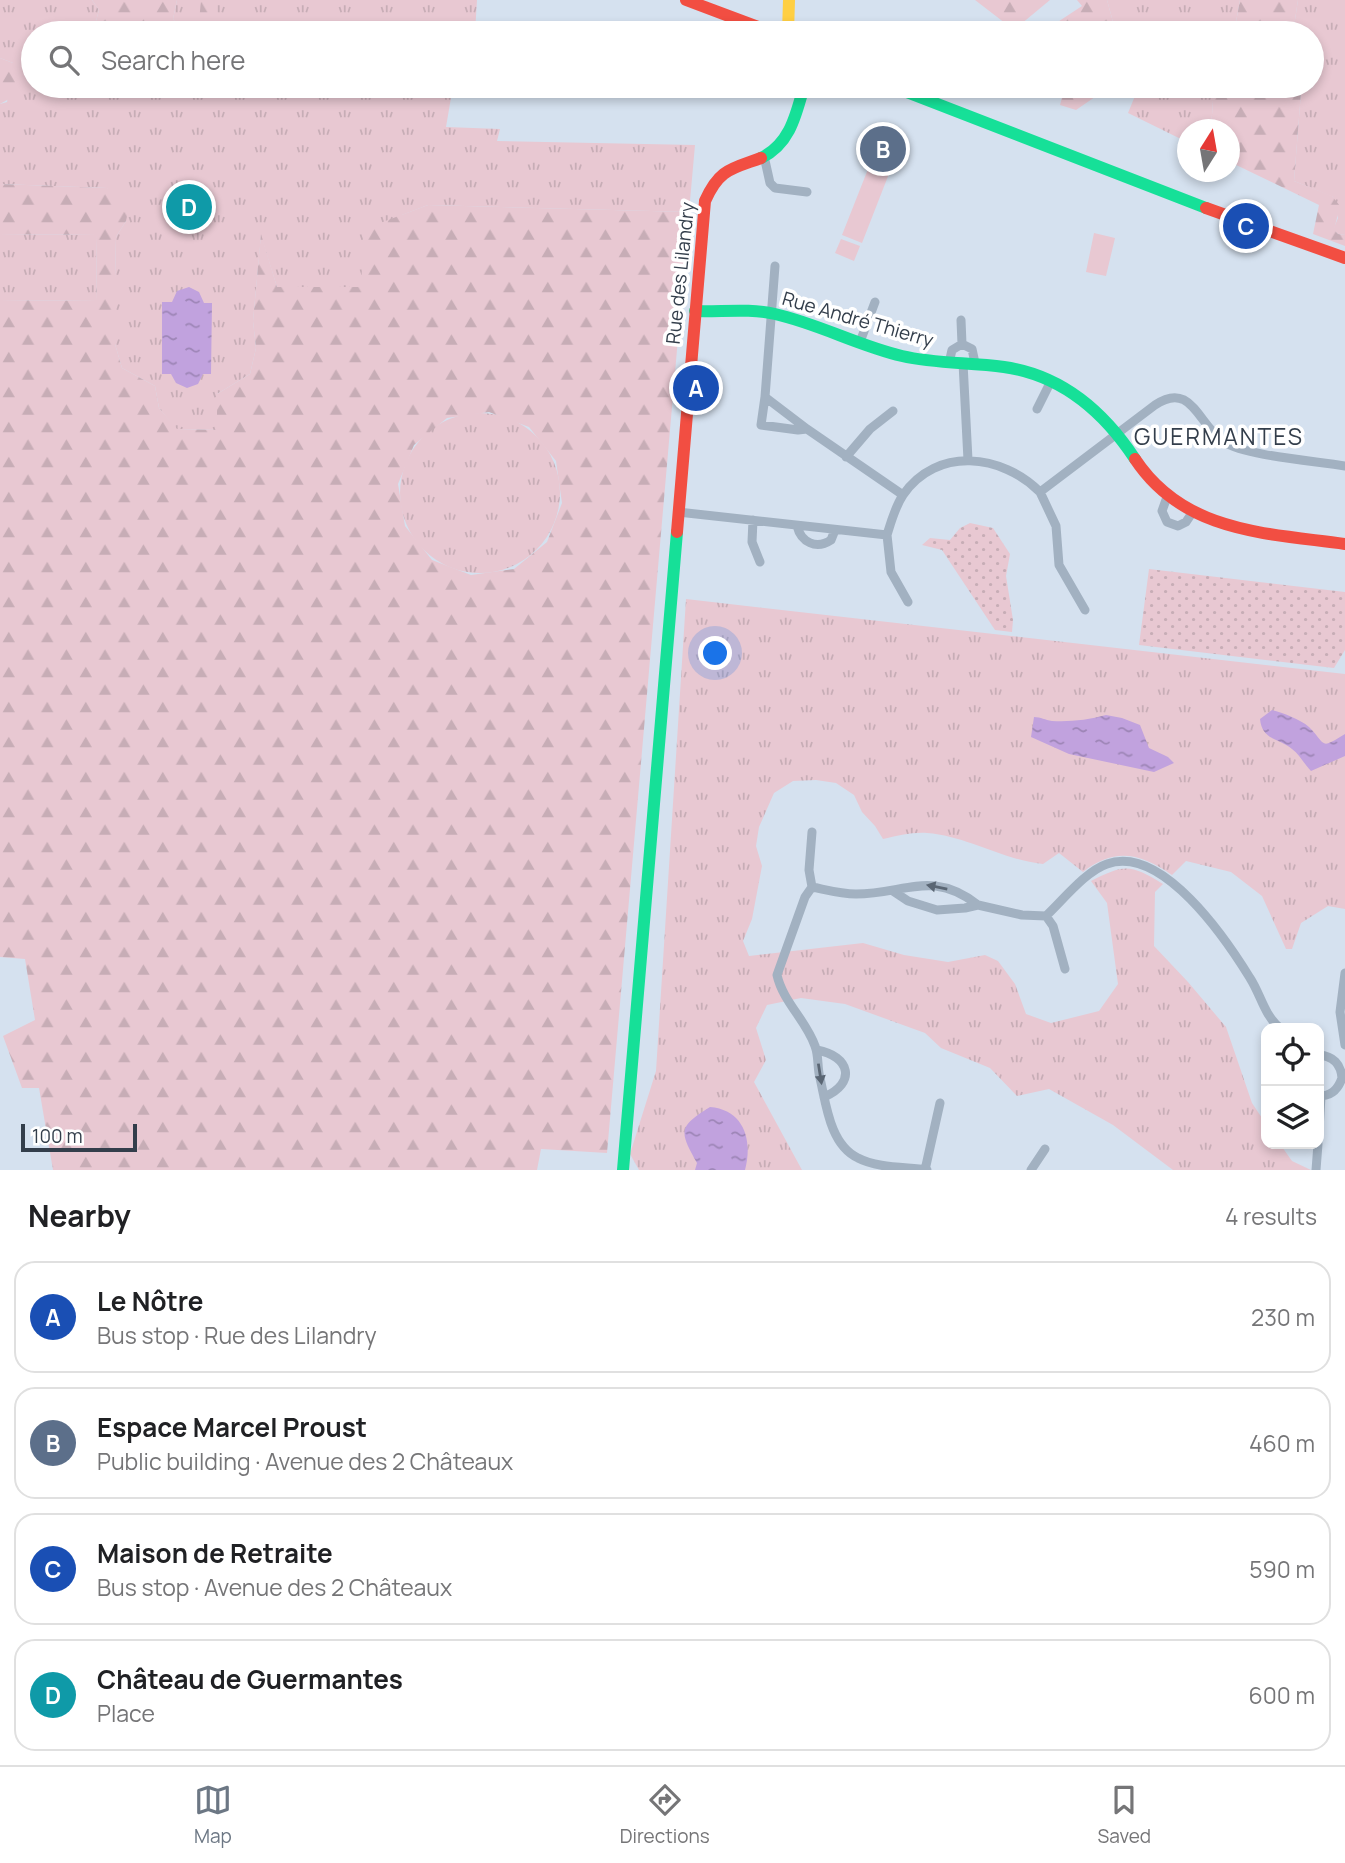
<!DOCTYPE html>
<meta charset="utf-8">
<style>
:root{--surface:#fff;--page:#f6f6f6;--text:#202124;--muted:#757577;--line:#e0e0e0;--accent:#6c7784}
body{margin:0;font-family:Manrope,sans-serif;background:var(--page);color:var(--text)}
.controls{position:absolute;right:21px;bottom:21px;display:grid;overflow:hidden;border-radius:14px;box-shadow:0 4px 10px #0003}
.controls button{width:63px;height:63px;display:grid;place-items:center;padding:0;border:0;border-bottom:2px solid var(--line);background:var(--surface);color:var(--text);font:35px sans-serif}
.compass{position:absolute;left:1177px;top:119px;width:63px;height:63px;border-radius:50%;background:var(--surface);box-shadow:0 4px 10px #0003;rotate:11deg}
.scale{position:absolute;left:21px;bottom:18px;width:116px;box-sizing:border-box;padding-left:7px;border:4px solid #333e4b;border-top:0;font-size:19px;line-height:24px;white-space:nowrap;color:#333e4b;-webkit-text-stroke:5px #fff;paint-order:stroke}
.you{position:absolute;left:716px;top:654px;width:24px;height:24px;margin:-18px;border:5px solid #fff;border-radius:50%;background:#1a73e8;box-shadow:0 0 0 10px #1a73e833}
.badge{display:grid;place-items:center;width:46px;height:46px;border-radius:50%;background:var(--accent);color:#fff;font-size:23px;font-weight:700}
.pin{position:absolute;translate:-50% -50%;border:4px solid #fff;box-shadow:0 2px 7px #0006}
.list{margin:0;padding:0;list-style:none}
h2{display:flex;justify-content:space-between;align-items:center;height:91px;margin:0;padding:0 28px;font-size:30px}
h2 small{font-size:23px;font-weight:400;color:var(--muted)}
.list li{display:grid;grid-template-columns:46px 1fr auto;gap:21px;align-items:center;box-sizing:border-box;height:112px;margin:0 14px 14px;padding:0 14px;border:2px solid var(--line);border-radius:21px}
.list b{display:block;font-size:26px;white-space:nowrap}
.list p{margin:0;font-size:23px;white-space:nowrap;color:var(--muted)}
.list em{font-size:23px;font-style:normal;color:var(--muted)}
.icon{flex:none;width:38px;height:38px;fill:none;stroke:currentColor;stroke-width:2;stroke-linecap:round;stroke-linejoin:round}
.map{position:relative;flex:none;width:1345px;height:1170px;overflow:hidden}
.search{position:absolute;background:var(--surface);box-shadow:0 4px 10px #0003;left:21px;right:21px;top:21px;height:77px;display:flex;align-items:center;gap:18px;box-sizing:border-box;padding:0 24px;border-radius:38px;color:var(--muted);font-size:26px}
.sheet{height:595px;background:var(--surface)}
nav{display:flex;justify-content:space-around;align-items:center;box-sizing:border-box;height:98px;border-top:2px solid var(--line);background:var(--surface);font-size:19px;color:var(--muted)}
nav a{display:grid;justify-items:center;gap:4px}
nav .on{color:var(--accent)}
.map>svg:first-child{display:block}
.grass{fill:url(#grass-tufts)}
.forest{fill:url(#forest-firs);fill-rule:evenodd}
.park{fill:url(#park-dots)}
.pitch{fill:#e8c8d2}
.water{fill:url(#water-ripples)}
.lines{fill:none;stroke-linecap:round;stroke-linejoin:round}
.street{stroke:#a2b1c1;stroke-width:9}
.fast{stroke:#16e098;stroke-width:12}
.slow{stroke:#ffcf43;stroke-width:12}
.jam{stroke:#f24e42;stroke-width:12}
.oneway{fill:#5a6674}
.labels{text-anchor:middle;stroke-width:7;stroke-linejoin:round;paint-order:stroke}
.street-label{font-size:19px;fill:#333e4b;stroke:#fff}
.quarter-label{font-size:23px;letter-spacing:2px;fill:#333e4b;stroke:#fff}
</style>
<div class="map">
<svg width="1345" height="1170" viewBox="0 0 1345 1170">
<defs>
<pattern id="grass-tufts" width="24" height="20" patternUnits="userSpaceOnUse" patternTransform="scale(1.75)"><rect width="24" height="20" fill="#e8c8d2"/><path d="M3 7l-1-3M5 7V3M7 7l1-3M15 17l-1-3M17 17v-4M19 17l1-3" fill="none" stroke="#c7adb6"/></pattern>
<pattern id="forest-firs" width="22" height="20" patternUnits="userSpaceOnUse" patternTransform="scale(1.75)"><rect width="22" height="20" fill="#e8c8d2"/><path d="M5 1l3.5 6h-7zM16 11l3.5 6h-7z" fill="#c7adb6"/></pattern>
<pattern id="park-dots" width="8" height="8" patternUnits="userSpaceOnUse" patternTransform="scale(1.75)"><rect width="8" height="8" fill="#e8c8d2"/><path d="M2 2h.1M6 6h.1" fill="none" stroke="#c7adb6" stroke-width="1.8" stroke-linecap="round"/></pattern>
<pattern id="water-ripples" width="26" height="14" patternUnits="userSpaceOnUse" patternTransform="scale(1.75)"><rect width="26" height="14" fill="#c1a2de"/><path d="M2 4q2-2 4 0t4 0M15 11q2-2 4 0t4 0" fill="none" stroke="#9d85b6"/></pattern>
</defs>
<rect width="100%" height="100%" fill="#d5e1ef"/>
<!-- grass -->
<path class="grass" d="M0,0h92l7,10 -3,11 1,12h-64v53h420l-7,41 54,2 -3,12 198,4 -6,67 -261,-7 -26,10 -38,46 -2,26h-85l-16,-51 -8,85 3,27 -6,26 -33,20v36l-41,-1 -17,-21 -4,-22 -33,-18 -7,-24v-66l1,-41 10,-16 -19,-33 -107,-4v-80l7,-2 6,-39 -13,-5z
M177,0h300l-2,33h-289l-1,-4 -7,-3 -5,-7z
M1107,0h133l-4,22 -30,6 -2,5h-88z
M1298,0h47v235l-7,-1 -5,-4 5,-12 -5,-21 -39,-16 7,-89 13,-5 1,-13 -3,-1v-40h-19z
M1139,86h75l-3,43 -23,1 -1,12 -59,-29z
M0,234l96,1 1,66 -97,-1z
M400 493a80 80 0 1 1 160 0a80 80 0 1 1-160 0Z
M686,599l659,75v235l-17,-3 -27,17 -9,26h-6l-24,-53 -31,-24 -45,-11 -14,14c-31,-22 -58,-28 -89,-3l-24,-19 -16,11c-40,-4 -76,-28 -116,-31 -15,-1 -30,3 -44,6l-8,-13 -13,-14 -8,-17 -18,-12 -20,-3 -23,1 -19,12 -15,34 -3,19 6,20 -10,53 -9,22 6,15 114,-13 41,12 44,7 37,-7 13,6 17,23 11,30 25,9 48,-12 19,-27 -11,-81 -16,-22c34,-17 39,-17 72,3l-8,8 -1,54 34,36 38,45 26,76 14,21v20h14l12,17 19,9h-138l-60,-45 -64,-36 -32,7 -27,-28 -49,-20 -16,-15 -80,-29 -44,-6 -34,7 -11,23 10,32 -12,22 48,88h-163l-9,-16 26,-83z"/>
<!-- forest -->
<path class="forest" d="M92,0h85l-4,19 5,7 7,3 1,4h-89l-1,-12 3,-11z
M201,0h16l-1,33h-18z
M975,0h75l-36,30z
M1077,0h30l9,33h-75l41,-27z
M1240,0h58l-5,33h-89l2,-5 30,-6z
M0,58l13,5 8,20 -5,12 -16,9z
M1312,73l3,1 -1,13 -13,5 -7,89 38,15 8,10 -6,24 4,4 7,1v11l-32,-12 6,-29 -89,-43v-32l-19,-1 3,-43h98z
M1065,86h46l-35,24 -16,-5z
M0,184l107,4 18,8 4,10 -3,15 -10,16 -1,41v66l7,24 33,18 4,22 18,21 40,1v-36l33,-20 6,-26 -3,-27 8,-87 16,53h84l3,-58 64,-24 261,7 -82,941 -66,-4 -4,21h-484l-14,-82h-17l-19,-52 32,-16 -10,-61 -25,-2v-657l97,1 -1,-66 -96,-1zM489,412l40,15 27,34 6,42 -15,39 -33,27 -43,6 -39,-15 -27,-34 -7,-42 16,-39 33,-27z"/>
<!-- park -->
<path class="park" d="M970,523l23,5 17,26 -4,22 7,44 -1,12 -17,-2 -53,-80 -20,-5 8,-7 20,2 10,-12z
M1149,569l196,23v58l-11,18 -195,-23z"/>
<!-- pitch -->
<path class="pitch" d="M872,159l20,7 -30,77 -20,-8z
M1094,233l21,5 -9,38 -20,-4z
M841,239l19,7 -6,15 -19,-8z"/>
<!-- water -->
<path class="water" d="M189,287l10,5 5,11h8l-1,71h-8l-5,10 -11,4 -11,-5 -5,-9h-9v-72h10l5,-11z
M1272,710c11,3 28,9 37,17 18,18 10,23 36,7v22l-34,15c-7,-7 -11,-16 -19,-22 -14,-11 -30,-9 -32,-30z
M1106,715l16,3 18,7 9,23 19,9 6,6 -20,9 -85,-18 -38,-17 3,-20c7,0 11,3 18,4 18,1 36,-1 54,-6z
M710,1107c34,3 43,33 35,63h-50l2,-7c-18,-32 -19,-36 13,-56z"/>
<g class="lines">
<!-- street -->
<path class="street" d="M764,156l6,27 5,5 32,4
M775,266l-10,131 42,32 96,66
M961,320l1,24
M860,342l15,-40
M949,363l3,-13 10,-6 10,5 3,14
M963,363l5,97
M765,397l-4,28 37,5 9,-1
M1037,409l14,-28
M846,457l24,-28 23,-18
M1040,492l16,34 3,39 26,45
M1167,497l-5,14 5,11 11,4 8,-4 6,-9
M678,512l209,23c4,-13 8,-28 16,-40 34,-49 99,-41 137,-3l115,-87c37,-25 43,20 69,37 22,14 92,19 121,24
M753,520l-1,22 8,20
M797,526c4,16 19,24 34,14l4,-10
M887,535l4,37 17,30
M812,832l-3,38 3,17
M812,887l-7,10 -28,78c6,27 29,45 38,71 4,10 2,21 5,32 6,26 10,67 38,80 19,10 48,9 69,12
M812,887c15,3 29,7 44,7 49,0 76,-25 122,11
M893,891l15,10 29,9 28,-2 13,-3 44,10 24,1c17,-16 40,-45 61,-52 55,-20 119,75 143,114 11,17 14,37 30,50
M1046,916l7,10 12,43
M1345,973l-5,39 5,33
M817,1050c33,6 40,33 7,47
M1319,1055c14,1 22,9 23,23 -4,12 -11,18 -23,18
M1319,1130l2,-34
M925,1170l15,-67
M1031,1170l14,-21
M1316,1170l2,-26"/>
<!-- fast -->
<path class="fast" d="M891,86l315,122
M761,158c29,-14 35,-43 43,-72
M695,311c26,1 54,-3 80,3 44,10 84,32 127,42 34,8 68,6 102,11 57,8 100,45 131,92
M623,1170l54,-638"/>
<!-- slow -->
<path class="slow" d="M788,33l1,-33"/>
<!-- jam -->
<path class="jam" d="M686,0l88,33
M1206,208l139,50
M1135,459c49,74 131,74 210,85
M677,532l28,-331c14,-32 26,-32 56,-43"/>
</g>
<!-- one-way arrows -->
<defs><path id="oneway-solid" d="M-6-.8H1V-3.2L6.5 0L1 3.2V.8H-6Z" transform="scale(1.75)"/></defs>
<g class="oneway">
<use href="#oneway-solid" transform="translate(937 887) rotate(-169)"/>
<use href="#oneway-solid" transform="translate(820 1074) rotate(81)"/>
</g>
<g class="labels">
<!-- street labels -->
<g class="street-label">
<text transform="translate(680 273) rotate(-84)" y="7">Rue des Lilandry</text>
<text transform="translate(858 319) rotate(16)" y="7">Rue André Thierry</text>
</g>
<!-- quarter labels -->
<g class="quarter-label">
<text x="1219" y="445">GUERMANTES</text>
</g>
</g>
</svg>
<div class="controls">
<button><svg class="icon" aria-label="locate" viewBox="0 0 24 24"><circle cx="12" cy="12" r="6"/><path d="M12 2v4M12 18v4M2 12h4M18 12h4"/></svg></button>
<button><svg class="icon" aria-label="layers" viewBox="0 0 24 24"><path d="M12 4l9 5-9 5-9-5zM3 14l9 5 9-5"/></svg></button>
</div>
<svg class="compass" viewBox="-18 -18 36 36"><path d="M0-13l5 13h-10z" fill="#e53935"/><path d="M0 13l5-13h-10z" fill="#757577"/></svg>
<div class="scale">100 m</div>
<div class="you"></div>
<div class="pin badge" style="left:696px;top:388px;background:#1a4fb4">A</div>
<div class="pin badge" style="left:883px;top:149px;background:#5c6f8a">B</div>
<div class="pin badge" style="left:1246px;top:226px;background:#1a4fb4">C</div>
<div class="pin badge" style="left:189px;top:207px;background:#0f9aa8">D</div>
<div class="search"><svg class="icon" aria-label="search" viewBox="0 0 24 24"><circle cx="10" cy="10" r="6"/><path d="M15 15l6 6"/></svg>Search here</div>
</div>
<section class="sheet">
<h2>Nearby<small>4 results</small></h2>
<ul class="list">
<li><span class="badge" style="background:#1a4fb4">A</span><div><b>Le Nôtre</b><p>Bus stop · Rue des Lilandry</p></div><em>230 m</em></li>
<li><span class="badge" style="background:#5c6f8a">B</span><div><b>Espace Marcel Proust</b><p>Public building · Avenue des 2 Châteaux</p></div><em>460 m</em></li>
<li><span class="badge" style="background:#1a4fb4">C</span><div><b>Maison de Retraite</b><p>Bus stop · Avenue des 2 Châteaux</p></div><em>590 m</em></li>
<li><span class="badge" style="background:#0f9aa8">D</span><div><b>Château de Guermantes</b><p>Place</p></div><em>600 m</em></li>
</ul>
</section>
<nav>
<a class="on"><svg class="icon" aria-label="map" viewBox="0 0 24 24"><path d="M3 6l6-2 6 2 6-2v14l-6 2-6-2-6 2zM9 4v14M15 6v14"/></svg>Map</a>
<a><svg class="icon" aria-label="directions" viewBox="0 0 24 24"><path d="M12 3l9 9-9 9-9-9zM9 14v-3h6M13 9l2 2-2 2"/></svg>Directions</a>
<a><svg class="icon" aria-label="saved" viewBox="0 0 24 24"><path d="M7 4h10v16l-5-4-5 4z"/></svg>Saved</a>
</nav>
